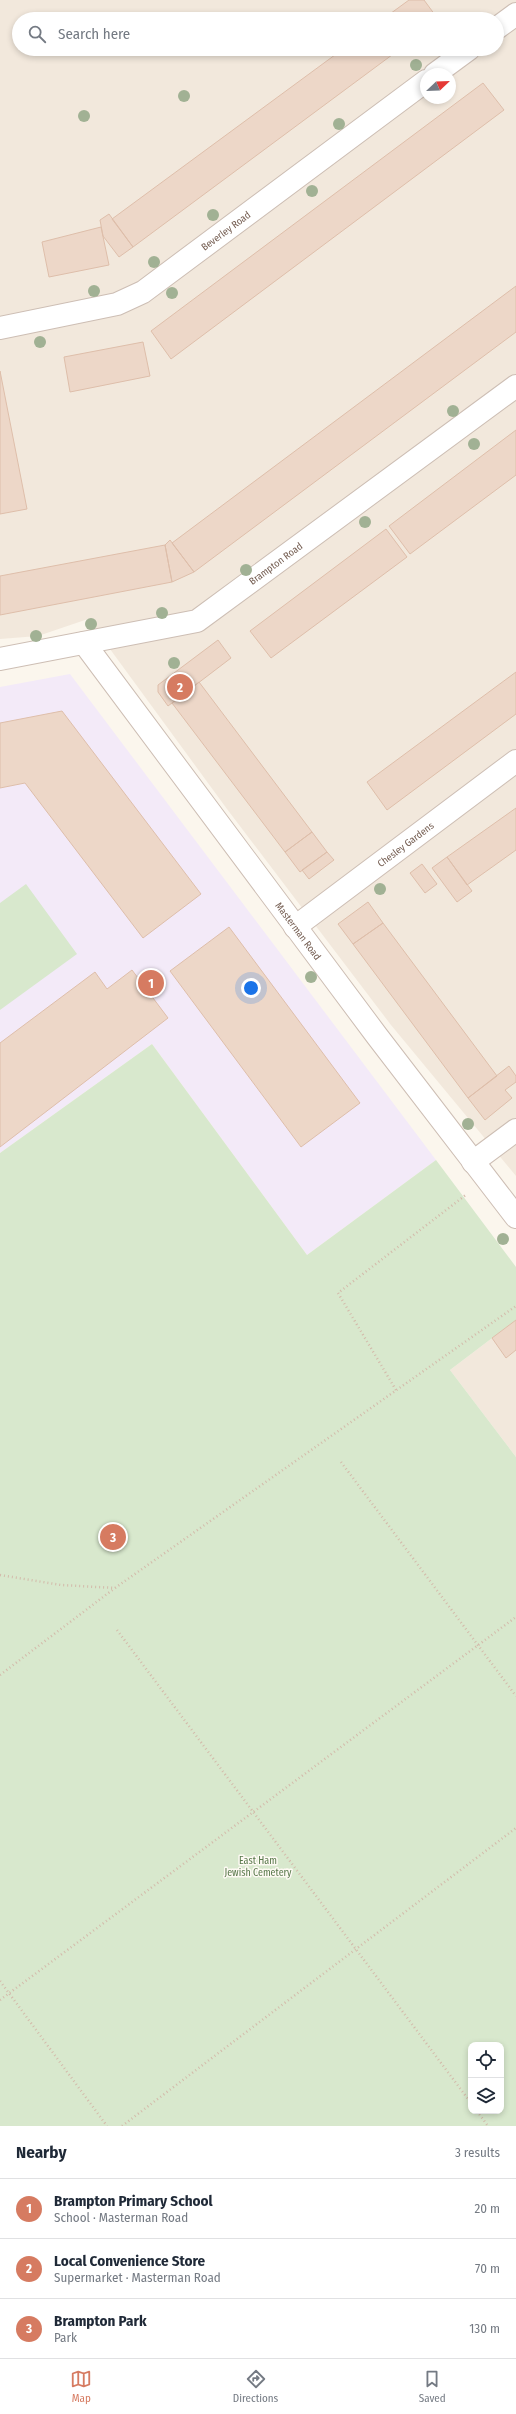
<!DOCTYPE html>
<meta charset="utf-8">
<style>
:root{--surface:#fff;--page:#f6f6f7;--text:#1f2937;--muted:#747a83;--line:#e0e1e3;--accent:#d67b61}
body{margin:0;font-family:"Fira Sans Condensed",sans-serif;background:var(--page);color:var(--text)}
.controls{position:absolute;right:12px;bottom:12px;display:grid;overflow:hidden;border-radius:8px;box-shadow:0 2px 6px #0003}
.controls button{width:36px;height:36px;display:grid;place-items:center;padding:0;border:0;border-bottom:1px solid var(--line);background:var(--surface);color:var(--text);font:20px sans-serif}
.compass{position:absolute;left:420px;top:68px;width:36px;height:36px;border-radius:50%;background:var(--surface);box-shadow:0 2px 6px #0003;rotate:67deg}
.you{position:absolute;left:251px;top:988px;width:14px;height:14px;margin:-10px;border:3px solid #fff;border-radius:50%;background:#1a73e8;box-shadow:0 0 0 6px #1a73e833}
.badge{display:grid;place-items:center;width:26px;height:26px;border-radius:50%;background:var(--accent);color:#fff;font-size:13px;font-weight:700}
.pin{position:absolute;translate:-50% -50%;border:2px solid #fff;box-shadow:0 1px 4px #0006}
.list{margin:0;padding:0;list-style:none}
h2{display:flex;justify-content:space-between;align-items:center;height:52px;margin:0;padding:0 16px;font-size:17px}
h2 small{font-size:13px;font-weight:400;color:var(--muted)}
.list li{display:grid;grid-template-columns:26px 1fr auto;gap:12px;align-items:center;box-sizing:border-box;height:60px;padding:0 16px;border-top:1px solid var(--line)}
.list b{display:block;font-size:15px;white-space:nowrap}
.list p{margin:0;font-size:13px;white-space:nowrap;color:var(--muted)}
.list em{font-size:13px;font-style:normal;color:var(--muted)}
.icon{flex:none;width:22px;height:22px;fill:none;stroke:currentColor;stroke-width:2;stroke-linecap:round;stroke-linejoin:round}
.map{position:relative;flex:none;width:516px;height:2126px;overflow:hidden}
.search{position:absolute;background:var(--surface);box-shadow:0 2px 6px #0003;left:12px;right:12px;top:12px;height:44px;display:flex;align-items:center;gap:10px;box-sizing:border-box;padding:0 14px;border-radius:22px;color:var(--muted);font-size:15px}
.sheet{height:232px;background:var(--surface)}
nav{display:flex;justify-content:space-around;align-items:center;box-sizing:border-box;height:56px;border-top:1px solid var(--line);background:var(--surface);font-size:11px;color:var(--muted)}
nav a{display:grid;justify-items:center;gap:2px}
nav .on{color:var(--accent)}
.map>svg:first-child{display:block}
.residential{fill:#f2e8dc;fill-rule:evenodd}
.education{fill:#f3eaf8}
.green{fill:#d8e8cd;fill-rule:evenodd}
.building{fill:#edd7c8;stroke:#debeaa}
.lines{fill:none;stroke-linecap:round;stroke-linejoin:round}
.street-casing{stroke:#cdbeb4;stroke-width:24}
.path{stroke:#d3baaa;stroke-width:2.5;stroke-dasharray:1 3;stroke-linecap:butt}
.street{stroke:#fff;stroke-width:22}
.tree{fill:#a1b194}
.labels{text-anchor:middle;stroke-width:3;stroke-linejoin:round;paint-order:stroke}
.street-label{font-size:10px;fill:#755e52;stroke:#fefaf4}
.park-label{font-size:10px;fill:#58784b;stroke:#fefaf4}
</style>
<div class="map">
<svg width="516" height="2126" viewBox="0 0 516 2126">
<rect width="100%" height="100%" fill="#fbf6ed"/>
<!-- residential -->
<path class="residential" d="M0,0h516v1176l-125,-151 -164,-216 -139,-190 -50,17 -38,3zM19,19h478v30h-478zM426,74h24v24h-24z
M516,1320v137l-66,-87z"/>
<!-- education -->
<path class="education" d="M70,674l366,486 -129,95 -155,-211 -152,109v-466z"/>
<!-- green -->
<path class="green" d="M26,884l51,70 -77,56v-107z
M152,1044l155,211 129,-95 80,107v53l-66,50 66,87v669h-516v-973zM471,2045h30v66h-30z"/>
<!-- building -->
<path class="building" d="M409,0h15l14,19h-55z
M343,49h57l-267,198 -21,-28z
M483,83l21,27 -333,249 -20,-28z
M109,214l24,33 -14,10 -16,-21 -3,-16z
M101,227l8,38 -60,12 -7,-35z
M516,286v46l-322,240 -22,-29z
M143,342l7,34 -80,16 -6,-35z
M0,371l27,138 -27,5z
M516,430v45l-106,79 -21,-28z
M386,529l21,28 -136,101 -21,-27z
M170,540l24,32 -22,10 -7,-37z
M165,545l7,37 -172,33v-39z
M218,640l13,18 -63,48 -10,-14v-7z
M516,672v42l-129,96 -20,-28z
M199,682l113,150 -27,20 -113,-149z
M62,711l139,183 -58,44 -118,-155 -25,5v-65z
M516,808v42l-49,35 -20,-28z
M312,832l15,20 -27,20 -15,-20z
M327,852l7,8 -25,19 -7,-9z
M447,857l25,34 -15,11 -25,-34z
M422,864l15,20 -12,9 -15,-20z
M368,902l15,21 -30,21 -15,-20z
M383,923l114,153 -29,22 -115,-154z
M229,927l131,176 -59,44 -131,-176z
M132,970l36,48 -168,129v-104l95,-71 12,17z
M509,1066l7,10v6l-11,8 7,8 -27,22 -17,-22z
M516,1320v30l-10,8 -14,-20z"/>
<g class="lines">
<defs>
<g id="street">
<path d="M497,28l19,-14"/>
<path d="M435,74l34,-25"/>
<path id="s1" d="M0,328l117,-24 26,-12 283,-211"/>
<path id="s2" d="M84,643l293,393 139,181"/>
<path id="s3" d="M0,659l197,-38 319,-235"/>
<path id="s4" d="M295,927l221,-166"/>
<path d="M473,1162l43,-32"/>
</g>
</defs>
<!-- street casing -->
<use href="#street" class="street-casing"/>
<!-- path -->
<path class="path" d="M396,1390l-58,-97 129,-99
M341,1462l175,234
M0,1575l61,10 54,3 401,-282
M117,1630l354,473
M0,1675l115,-87
M0,1981l107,145
M0,2000l516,-383
M477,2111l11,15
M122,2126l394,-298"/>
<!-- street -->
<use href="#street" class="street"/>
</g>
<!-- trees -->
<g class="tree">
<circle cx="416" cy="65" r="6"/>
<circle cx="184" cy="96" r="6"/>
<circle cx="84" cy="116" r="6"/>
<circle cx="339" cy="124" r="6"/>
<circle cx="312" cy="191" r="6"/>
<circle cx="213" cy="215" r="6"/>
<circle cx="154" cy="262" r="6"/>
<circle cx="94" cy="291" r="6"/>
<circle cx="172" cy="293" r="6"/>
<circle cx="40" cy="342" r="6"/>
<circle cx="453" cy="411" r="6"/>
<circle cx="474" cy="444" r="6"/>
<circle cx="365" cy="522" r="6"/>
<circle cx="246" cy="570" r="6"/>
<circle cx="162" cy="613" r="6"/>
<circle cx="91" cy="624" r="6"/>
<circle cx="36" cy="636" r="6"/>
<circle cx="174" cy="663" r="6"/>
<circle cx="380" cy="889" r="6"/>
<circle cx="311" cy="977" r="6"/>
<circle cx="468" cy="1124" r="6"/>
<circle cx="503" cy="1239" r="6"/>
</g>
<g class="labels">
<!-- street labels -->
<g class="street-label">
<text dy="4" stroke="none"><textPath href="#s1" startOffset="251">Beverley Road</textPath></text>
<text dy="4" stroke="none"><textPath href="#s3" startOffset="298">Brampton Road</textPath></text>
<text dy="4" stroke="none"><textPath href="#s4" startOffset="138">Chesley Gardens</textPath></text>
<text dy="4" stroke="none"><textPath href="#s2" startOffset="359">Masterman Road</textPath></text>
</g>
<!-- park labels -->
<g class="park-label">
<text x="258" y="1864">East Ham<tspan x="258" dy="12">Jewish Cemetery</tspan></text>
</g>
</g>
</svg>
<div class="controls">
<button><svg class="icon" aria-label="locate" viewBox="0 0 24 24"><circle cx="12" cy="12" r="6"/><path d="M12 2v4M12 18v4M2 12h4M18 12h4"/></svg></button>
<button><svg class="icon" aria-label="layers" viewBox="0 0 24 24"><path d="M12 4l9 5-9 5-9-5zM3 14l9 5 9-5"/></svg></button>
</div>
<svg class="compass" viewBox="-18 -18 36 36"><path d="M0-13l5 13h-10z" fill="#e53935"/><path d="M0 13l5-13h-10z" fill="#747a83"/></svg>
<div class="you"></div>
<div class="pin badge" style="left:151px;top:983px">1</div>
<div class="pin badge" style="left:180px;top:687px">2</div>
<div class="pin badge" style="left:113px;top:1537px">3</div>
<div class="search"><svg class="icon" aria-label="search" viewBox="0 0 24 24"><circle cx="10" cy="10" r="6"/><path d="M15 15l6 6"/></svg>Search here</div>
</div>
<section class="sheet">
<h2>Nearby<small>3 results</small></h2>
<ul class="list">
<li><span class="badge">1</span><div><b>Brampton Primary School</b><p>School · Masterman Road</p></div><em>20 m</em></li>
<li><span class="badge">2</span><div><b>Local Convenience Store</b><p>Supermarket · Masterman Road</p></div><em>70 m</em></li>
<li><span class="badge">3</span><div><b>Brampton Park</b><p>Park</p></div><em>130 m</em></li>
</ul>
</section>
<nav>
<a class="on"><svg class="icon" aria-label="map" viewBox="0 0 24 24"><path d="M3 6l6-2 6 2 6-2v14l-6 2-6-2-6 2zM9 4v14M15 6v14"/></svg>Map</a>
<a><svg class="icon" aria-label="directions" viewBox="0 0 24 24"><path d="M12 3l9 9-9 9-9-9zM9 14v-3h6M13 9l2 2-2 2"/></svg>Directions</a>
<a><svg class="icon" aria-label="saved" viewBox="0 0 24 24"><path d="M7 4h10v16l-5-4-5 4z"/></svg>Saved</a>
</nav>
